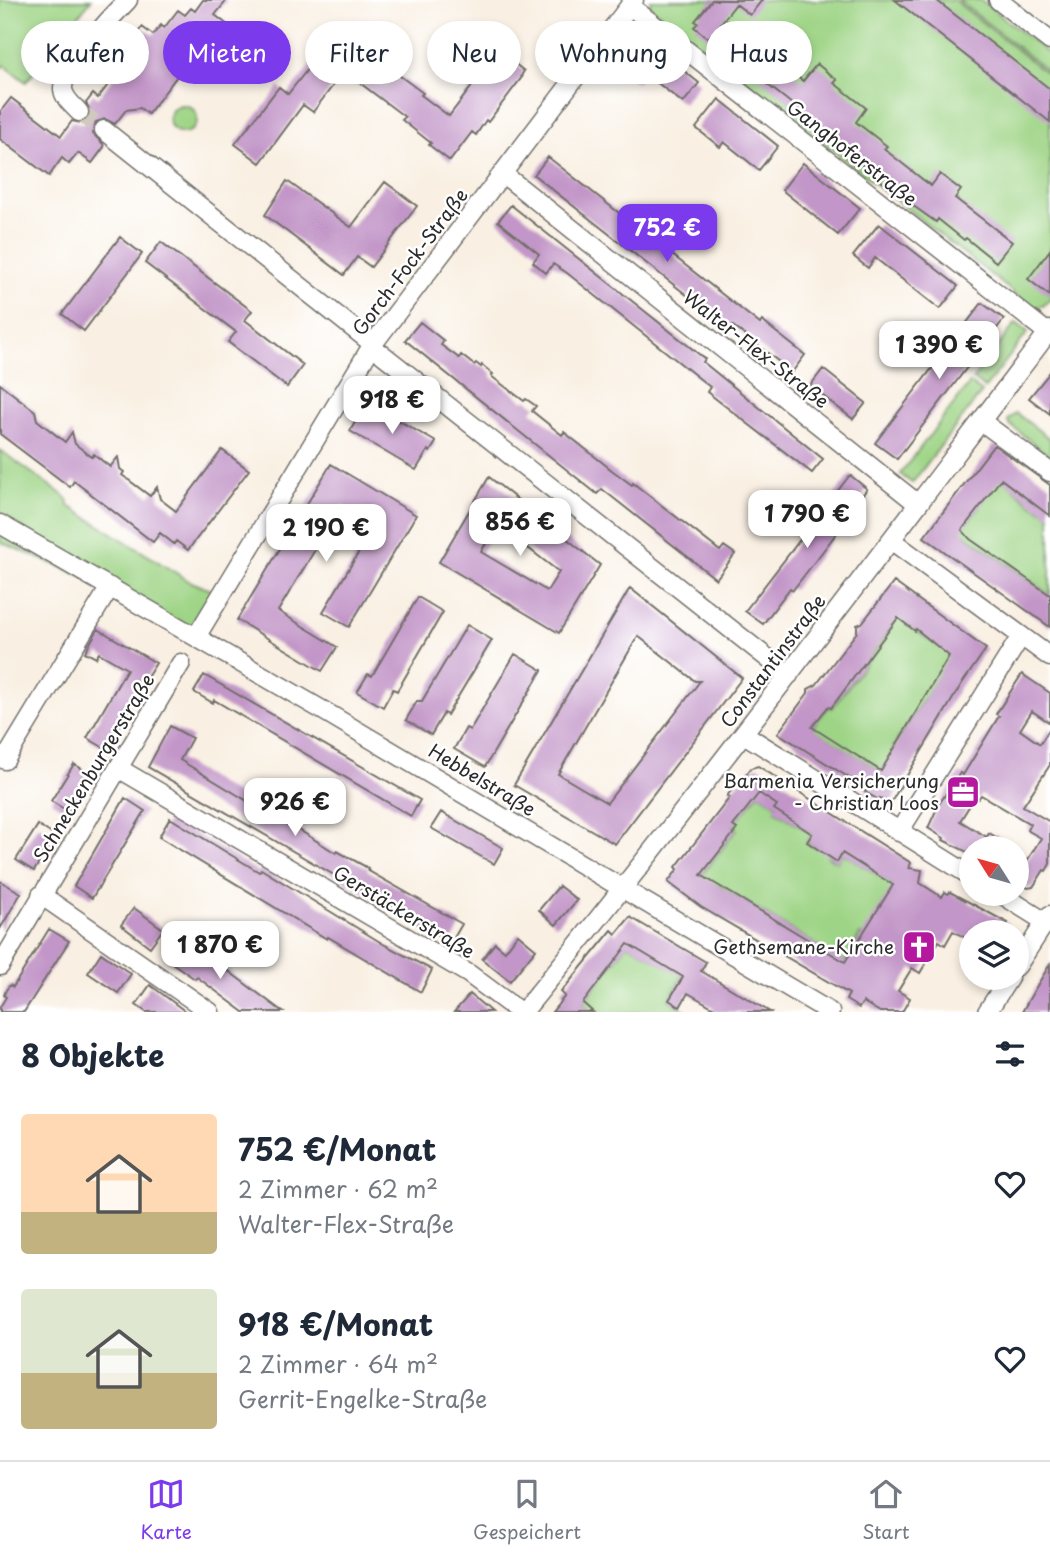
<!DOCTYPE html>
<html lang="de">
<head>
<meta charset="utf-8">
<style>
	:root { --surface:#fff; --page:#f6f6f7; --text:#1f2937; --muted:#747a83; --line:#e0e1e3; --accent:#7c3aed }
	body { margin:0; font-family:"Playpen Sans",sans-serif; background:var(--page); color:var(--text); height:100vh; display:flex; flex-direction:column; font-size:26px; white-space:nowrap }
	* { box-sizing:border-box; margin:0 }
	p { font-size:23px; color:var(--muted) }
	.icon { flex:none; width:38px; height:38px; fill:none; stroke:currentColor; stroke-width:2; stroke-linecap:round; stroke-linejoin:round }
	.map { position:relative; height:1012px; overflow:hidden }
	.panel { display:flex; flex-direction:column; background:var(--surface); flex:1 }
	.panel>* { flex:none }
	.guide { position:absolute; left:21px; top:21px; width:1008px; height:63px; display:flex; gap:14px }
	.needle { width:46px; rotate:307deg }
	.fabs { position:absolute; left:959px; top:836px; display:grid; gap:14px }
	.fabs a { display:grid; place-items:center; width:70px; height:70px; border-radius:50%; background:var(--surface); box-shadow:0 4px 10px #0003; font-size:35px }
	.price { position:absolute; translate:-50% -60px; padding:0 16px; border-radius:14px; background:#fff; color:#222; font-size:23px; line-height:46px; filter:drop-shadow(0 2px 4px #0008) }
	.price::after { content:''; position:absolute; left:50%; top:42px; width:21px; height:16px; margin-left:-10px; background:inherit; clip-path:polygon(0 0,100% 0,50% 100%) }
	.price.active { background:var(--accent); color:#fff }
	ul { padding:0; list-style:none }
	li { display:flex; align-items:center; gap:21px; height:175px; padding:0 21px }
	li span { display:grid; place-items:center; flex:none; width:196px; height:140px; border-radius:7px; color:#555 }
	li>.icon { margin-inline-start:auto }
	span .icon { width:84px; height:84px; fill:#fffc; stroke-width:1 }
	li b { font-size:30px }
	h2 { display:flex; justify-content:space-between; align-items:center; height:84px; padding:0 21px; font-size:30px }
	.chip { padding:0 24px; border-radius:32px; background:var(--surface); box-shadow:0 4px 10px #0003; font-size:24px; line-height:63px }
	.chip.active { background:var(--accent); color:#fff }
	.tabs { display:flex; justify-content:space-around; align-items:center; height:98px; border-top:2px solid var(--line); background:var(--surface); font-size:19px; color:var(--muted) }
	.tabs a { display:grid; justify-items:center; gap:4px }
	.tabs .active { color:var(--accent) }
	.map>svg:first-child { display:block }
</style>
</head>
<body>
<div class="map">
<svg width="1050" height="1012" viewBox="0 0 1050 1012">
	<rect width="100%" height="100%" fill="#fff"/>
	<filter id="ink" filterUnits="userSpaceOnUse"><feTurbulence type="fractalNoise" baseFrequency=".0143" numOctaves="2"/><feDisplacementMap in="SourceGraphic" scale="14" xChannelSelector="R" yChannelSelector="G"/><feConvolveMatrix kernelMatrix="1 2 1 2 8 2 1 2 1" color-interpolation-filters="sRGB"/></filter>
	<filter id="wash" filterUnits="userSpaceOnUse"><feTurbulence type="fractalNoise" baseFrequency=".00686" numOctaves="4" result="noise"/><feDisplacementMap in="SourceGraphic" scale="28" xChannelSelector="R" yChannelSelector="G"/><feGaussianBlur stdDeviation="1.57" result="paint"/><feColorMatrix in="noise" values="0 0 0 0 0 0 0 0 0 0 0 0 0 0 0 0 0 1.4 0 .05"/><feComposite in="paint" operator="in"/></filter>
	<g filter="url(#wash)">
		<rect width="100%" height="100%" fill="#f9f0e3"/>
		<path fill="#9ed485" stroke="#648058" stroke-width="2" d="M 0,0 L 91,0 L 26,82 L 4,65 L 0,69 Z
			M 650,0 L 954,0 L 1050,76 L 1050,299 L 1043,306 L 1033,308 L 653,9 L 650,4 Z
			M 958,0 L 981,0 L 1050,55 L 1050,73 Z
			M169 119a14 14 0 1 1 28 0a14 14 0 1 1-28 0Z
			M 1016,323 L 1028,332 L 985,388 L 973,379 Z
			M 970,383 L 982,392 L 912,483 L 900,474 Z
			M 1016,413 L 1050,439 L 1050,457 L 1009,424 L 1008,420 Z
			M 0,450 L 67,498 L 69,506 L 189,581 L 221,594 L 196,637 L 110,587 L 0,542 Z
			M 999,475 L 1030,503 L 1050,515 L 1050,595 L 959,530 C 976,516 987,495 999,475 Z
			M 898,616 C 915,631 932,643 952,655 L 893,747 L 895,749 L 882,772 L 812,728 L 828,707 L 832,708 L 883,640 Z
			M 759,793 L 777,805 L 775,810 L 812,834 L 807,843 L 816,848 L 824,835 L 828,857 L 837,862 L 842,853 L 897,887 L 863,936 L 860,935 L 845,962 L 719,886 L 699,879 L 737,829 L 733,825 Z
			M 628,944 L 683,976 L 669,1000 L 688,1012 L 593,1012 L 583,1003 Z"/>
		<g id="blocks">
			<path fill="#c296c8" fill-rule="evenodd" d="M 203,0 L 227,0 L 215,15 L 242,36 L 218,67 L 205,57 L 190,59 L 148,114 L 140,108 L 126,110 L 115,124 L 105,119 L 96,122 L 93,134 L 103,144 L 104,147 L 92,163 L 78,153 L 69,164 L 62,158 L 49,176 L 0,139 L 0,112 L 11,98 L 61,136 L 72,121 L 81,123 L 86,121 L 90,110 L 86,103 L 93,94 L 98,98 L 122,66 L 109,55 L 117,44 L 125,50 L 142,27 L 153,35 L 161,25 L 164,28 L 178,10 L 185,15 L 191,8 L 195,11 Z
				M 712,0 L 762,0 L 750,15 L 736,4 L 721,23 L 739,36 L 748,25 L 762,35 L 749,52 L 766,67 L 773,58 L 803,81 L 817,64 L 837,80 L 834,83 L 866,108 L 856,122 L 887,146 L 884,149 L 931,186 L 940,174 L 961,190 L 955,198 L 1012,242 L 996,262 L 966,238 L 964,240 L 938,219 L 936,222 L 898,195 L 851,156 L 854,153 L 726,52 L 728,49 L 711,35 L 708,38 L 694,27 L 698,23 L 695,21 Z
				M 895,0 L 936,0 L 1050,89 L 1050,122 Z
				M 345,35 L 423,93 L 421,95 L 449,116 L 499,51 L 524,71 L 521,76 L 522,77 L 488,122 L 486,120 L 476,135 L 472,132 L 450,161 L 429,145 L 431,143 L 402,120 L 405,117 L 344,71 L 313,112 L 303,105 L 260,163 L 235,144 L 279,87 L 288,94 L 321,52 L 328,57 Z
				M 643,38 L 699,83 L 683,103 L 645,73 L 637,83 L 619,69 Z
				M 719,99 L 778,146 L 759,170 L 724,142 L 720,147 L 696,128 Z
				M 548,157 L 760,324 L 762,321 L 805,355 L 792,372 L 733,326 L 730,329 L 534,175 Z
				M 803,163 L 860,208 L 838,235 L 782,190 Z
				M 287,181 L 351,227 L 385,182 L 417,206 L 371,267 L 357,257 L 344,275 L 265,215 Z
				M 511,205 L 705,359 L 703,362 L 823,459 L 812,473 L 707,392 L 710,387 L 567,273 L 553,264 L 546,273 L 533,262 L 539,254 L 498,221 Z
				M 879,224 L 958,286 L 940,309 L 875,258 L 868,268 L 853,256 Z
				M 120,237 L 142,254 L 84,331 L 62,314 Z
				M 161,242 L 252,311 L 245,320 L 303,365 L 287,387 L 228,342 L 236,332 L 145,263 Z
				M 1050,250 L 1050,296 L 1028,279 Z
				M 982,303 L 1004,319 L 897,459 L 875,443 Z
				M 420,322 L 444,341 L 441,345 L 459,358 L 461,355 L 474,365 L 476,363 L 481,367 L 482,365 L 493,374 L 491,376 L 524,401 L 526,399 L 536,406 L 532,411 L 562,435 L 564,432 L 613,471 L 632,485 L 633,483 L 720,551 L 724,546 L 735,554 L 716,579 L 602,489 L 597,494 L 405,340 Z
				M 823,369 L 866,403 L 853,419 L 810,386 Z
				M 1050,372 L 1050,414 L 1029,398 Z
				M 0,384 L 35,411 L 37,420 L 65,442 L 72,432 L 75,444 L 92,457 L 94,454 L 110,467 L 118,457 L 120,469 L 124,472 L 122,475 L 150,496 L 157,487 L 160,499 L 176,511 L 222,450 L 249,470 L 188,550 L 176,541 L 174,544 L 160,533 L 153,542 L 74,481 L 70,487 L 0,434 Z
				M 365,401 L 436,442 L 430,452 L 428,450 L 416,470 L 350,431 L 361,412 L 359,410 Z
				M 994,445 L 1050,485 L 1050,516 L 1001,479 L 962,530 L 970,539 L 1050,595 L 1050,627 L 924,537 Z
				M 331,464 L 416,515 L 349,627 L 323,612 L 375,525 L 342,505 L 278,611 L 337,647 L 322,671 L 237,620 Z
				M 850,475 L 867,489 L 840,525 L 842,526 L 793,590 L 790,588 L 763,624 L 745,611 Z
				M 489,477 L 600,565 L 559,633 L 439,562 ZM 497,524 L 559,572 L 547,591 L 481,552 Z
				M 894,582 L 986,649 L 961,685 L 890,804 L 880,798 L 879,800 L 865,792 L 867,789 L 778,733 L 808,693 L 808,689 L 816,685 L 857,632 L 857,625 L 862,623 ZM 898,618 L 915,631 L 916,629 L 949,656 L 881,771 L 812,727 L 828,707 L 831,708 Z
				M 630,588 L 742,678 L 615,844 L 514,785 ZM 638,636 L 695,681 L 700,681 L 607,803 L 558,774 Z
				M 418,597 L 443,612 L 397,691 L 393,689 L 383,707 L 357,692 L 368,674 L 372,676 Z
				M 467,625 L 492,640 L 447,715 L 444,713 L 431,735 L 406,720 L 417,701 L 422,701 Z
				M 98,629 L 156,663 L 127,709 L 129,710 L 106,749 L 87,738 L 127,669 L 99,653 L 96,658 L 85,652 Z
				M 515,654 L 542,670 L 485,767 L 454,749 L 466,728 L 470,730 Z
				M 1022,674 L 1050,693 L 1050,723 L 1032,711 L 1020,730 L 1040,744 L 1050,728 L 1050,765 L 1023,806 L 1050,822 L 1050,864 L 1046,871 L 1044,870 L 1033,887 L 1028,888 L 1017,881 L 1017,855 L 1027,861 L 1041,838 L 1027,830 L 1030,824 L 981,795 L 978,799 L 975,797 L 960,821 L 987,837 L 989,833 L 1001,840 L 998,844 L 1007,849 L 971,849 L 971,854 L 943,840 L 944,838 L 928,828 L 939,804 L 960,773 L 963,775 L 999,716 L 996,714 Z
				M 204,675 L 420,800 L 411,816 L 214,700 L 213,703 L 194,692 Z
				M 170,726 L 192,738 L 180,760 L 290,827 L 291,825 L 336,853 L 337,851 L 368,868 L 367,870 L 462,924 L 451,943 L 148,767 Z
				M 74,764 L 92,775 L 69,812 L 51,801 Z
				M 758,766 L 911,863 L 909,868 L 922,870 L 920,883 L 942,897 L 945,892 L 948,894 L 950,892 L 1008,923 L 1003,933 L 971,933 L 971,941 L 953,931 L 945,945 L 939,941 L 920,973 L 912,968 L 898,991 L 910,998 L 902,1012 L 880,1012 L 863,1002 L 859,1008 L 846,1000 L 849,994 L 701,907 L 668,882 L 678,869 L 676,867 L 730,797 L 727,796 L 738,782 L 740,783 L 751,768 ZM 759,793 L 777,805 L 774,809 L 812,834 L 807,842 L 837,862 L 842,853 L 893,885 L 845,962 L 701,875 L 737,829 L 733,826 Z
				M 125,798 L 145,811 L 92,898 L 74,886 Z
				M 441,812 L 503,848 L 494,864 L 431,828 Z
				M 170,818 L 259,872 L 261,869 L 385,945 L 432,970 L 421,992 L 328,937 L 327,939 L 159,837 Z
				M 38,825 L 55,836 L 34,871 L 16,860 Z
				M 0,881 L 21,893 L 0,929 Z
				M 559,886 L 577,900 L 556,925 L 539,910 Z
				M 134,908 L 163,929 L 150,947 L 121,925 Z
				M 630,917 L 706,962 L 701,971 L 770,1012 L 712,1012 L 714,1008 L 688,993 L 680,1007 L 669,1000 L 683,977 L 628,944 L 583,1003 L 593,1012 L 552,1012 L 565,996 L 561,992 L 612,930 L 616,934 Z
				M 49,929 L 69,941 L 24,1012 L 0,1012 L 0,1007 L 6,997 L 4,995 L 6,990 L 10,985 L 13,987 Z
				M 518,934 L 536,949 L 510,981 L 482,959 L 495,943 L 505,951 Z
				M 182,941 L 226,972 L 227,970 L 283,1012 L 244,1012 L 197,977 L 195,979 L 168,960 Z
				M 101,953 L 131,974 L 118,993 L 88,973 Z
				M 1050,964 L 1050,1012 L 1022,1012 L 1032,994 Z
				M 150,985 L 165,996 L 186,1012 L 146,1012 L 136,1005 Z
				M 470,994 L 491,1012 L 454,1012 Z"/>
		</g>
	</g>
	<g filter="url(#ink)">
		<use href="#blocks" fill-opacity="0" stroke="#73706b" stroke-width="2"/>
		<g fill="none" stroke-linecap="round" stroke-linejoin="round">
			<path stroke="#d0c9be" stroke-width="18" stroke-dasharray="18 9" stroke-linecap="butt" d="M 79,112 L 104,130"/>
			<g stroke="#73706b" stroke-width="21">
				<path id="minor" d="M 998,0 L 1050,41
					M 630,6 L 1048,333
					M 79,112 C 73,105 64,99 63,89 C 61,70 113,15 128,0
					M 104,130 L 373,344
					M 503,174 L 918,504
					M 382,354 L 789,675
					M 981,421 L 1050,472
					M 0,524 L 324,711 L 830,1012
					M 891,540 L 1050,657
					M 196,637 L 373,344 L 634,0
					M 744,734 L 971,876
					M 0,756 L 5,760 L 110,587
					M 118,768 L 469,974 L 520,1012
					M 899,832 L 1021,636
					M 1001,894 L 1050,925
					M 41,895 L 210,1012
					M 0,966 L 181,663
					M 1017,966 L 1050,915
					M 523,1012 C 705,789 876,559 1050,330
					M 987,1012 L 1009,978"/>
			</g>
			<use href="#minor" stroke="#fff" stroke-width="18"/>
		</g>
	</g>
	<defs>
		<g id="office-square" transform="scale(1.75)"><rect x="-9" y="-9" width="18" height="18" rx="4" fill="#b5179e" stroke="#fff"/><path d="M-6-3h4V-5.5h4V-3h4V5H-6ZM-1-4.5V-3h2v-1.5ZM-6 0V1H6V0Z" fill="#fff"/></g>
		<g id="church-square" transform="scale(1.75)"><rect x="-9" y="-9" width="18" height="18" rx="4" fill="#b5179e" stroke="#fff"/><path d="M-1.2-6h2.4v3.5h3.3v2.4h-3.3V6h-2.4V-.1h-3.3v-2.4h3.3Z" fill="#fff"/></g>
	</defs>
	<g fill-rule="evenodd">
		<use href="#office-square" x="963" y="792"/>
		<use href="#church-square" x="919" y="947"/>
	</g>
	<g text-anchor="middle" stroke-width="5" stroke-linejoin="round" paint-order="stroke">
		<g font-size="19" fill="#2b2b2b" stroke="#fff">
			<text transform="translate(852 153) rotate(38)" y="7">Ganghoferstraße</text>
			<text transform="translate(410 262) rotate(-53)" y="7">Gorch-Fock-Straße</text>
			<text transform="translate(756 349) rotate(38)" y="7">Walter-Flex-Straße</text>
			<text transform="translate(773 661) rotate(-53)" y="7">Constantinstraße</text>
			<text transform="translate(94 768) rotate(-59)" y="7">Schneckenburgerstraße</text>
			<text transform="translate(482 780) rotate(31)" y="7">Hebbelstraße</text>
			<text transform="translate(404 912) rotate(31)" y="7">Gerstäckerstraße</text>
		</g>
		<g font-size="19" fill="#2b2b2b" stroke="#fff" text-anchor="end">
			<text x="939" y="788">Barmenia Versicherung<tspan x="939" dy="22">- Christian Loos</tspan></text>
			<text x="894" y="954">Gethsemane-Kirche</text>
		</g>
	</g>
</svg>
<div class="fabs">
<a><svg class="needle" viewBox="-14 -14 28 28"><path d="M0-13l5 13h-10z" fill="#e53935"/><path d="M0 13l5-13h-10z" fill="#747a83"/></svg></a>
<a><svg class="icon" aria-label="layers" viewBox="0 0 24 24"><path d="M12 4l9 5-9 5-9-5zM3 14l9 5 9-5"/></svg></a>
</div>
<b class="price active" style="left:667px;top:264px">752 €</b>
<b class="price" style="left:939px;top:381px">1 390 €</b>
<b class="price" style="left:392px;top:436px">918 €</b>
<b class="price" style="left:807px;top:550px">1 790 €</b>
<b class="price" style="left:520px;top:558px">856 €</b>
<b class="price" style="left:326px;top:564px">2 190 €</b>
<b class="price" style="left:295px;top:838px">926 €</b>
<b class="price" style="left:220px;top:981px">1 870 €</b>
<div class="guide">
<a class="chip">Kaufen</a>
<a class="chip active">Mieten</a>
<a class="chip">Filter</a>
<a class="chip">Neu</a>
<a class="chip">Wohnung</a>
<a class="chip">Haus</a>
</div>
</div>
<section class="panel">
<h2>8 Objekte<svg class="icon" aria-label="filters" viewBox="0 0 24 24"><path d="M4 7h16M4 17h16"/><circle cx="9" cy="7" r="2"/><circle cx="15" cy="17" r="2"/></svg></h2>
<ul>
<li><span style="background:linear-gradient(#ffd9b3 70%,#c2b280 0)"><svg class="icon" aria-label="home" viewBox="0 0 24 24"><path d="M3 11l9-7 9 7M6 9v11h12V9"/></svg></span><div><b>752 €/Monat</b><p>2 Zimmer · 62 m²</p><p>Walter-Flex-Straße</p></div><svg class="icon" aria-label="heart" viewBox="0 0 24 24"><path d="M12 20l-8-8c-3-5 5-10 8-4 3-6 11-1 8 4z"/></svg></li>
<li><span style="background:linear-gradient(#dfe7d0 60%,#c2b280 0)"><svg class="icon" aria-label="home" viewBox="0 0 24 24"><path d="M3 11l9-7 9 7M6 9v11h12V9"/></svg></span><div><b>918 €/Monat</b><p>2 Zimmer · 64 m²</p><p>Gerrit-Engelke-Straße</p></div><svg class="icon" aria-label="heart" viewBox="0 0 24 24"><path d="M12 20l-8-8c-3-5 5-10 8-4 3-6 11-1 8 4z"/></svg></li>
</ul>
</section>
<nav class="tabs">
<a class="active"><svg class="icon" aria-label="map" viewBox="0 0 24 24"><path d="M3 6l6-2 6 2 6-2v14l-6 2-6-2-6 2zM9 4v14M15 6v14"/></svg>Karte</a>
<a><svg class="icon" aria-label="saved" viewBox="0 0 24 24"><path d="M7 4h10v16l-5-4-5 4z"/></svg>Gespeichert</a>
<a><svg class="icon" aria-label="home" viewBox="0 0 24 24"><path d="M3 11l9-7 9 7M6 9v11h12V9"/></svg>Start</a>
</nav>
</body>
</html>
